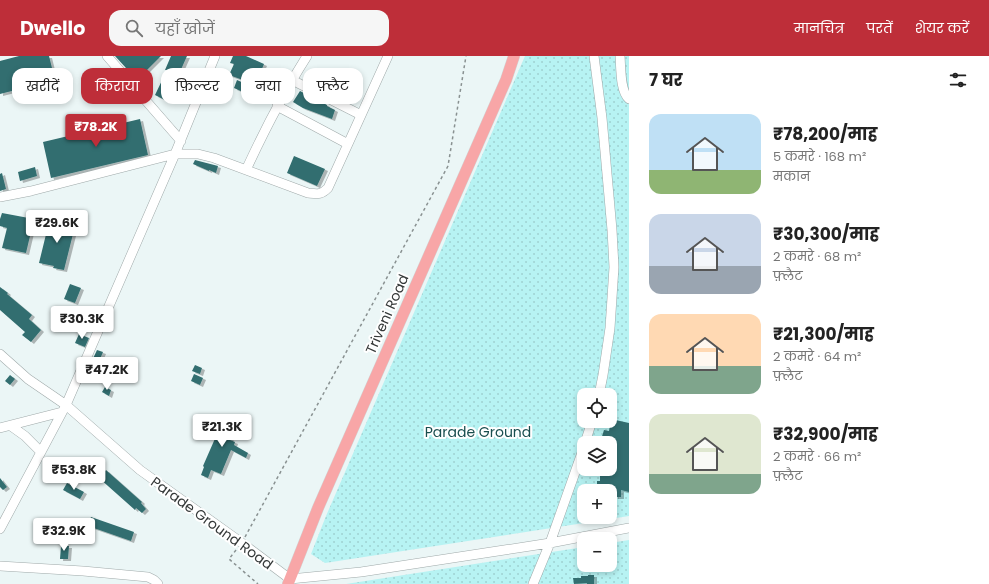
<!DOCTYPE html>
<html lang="hi">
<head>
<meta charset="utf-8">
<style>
	:root { --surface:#fff; --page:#f6f6f6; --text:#222; --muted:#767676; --accent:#be2e39 }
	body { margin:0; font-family:Poppins,"Noto Sans Devanagari",sans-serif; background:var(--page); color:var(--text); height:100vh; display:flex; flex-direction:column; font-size:15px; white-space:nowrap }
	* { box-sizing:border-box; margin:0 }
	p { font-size:13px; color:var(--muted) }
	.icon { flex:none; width:22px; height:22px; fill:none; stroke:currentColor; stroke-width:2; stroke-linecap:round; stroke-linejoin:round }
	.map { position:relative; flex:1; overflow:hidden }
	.drawer { display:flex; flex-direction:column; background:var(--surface); width:360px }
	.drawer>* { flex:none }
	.banner { position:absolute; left:12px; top:12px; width:380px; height:36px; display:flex; gap:8px }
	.tools { position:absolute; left:577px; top:332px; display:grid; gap:8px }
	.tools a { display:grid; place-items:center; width:40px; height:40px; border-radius:8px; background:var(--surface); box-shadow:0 2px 6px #0003; font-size:20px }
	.price { position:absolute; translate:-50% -34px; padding:0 9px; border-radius:4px; background:#fff; color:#222; font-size:13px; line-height:26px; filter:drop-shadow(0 1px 2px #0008) }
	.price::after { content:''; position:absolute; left:50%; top:24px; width:12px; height:9px; margin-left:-6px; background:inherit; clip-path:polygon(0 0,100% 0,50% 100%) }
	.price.active { background:var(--accent); color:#fff }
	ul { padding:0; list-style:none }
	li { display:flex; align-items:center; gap:12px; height:100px; padding:0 20px }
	li span { display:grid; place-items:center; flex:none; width:112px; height:80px; border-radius:12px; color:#555 }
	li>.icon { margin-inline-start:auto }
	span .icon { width:48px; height:48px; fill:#fffc; stroke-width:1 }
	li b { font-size:17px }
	h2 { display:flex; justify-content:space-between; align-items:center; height:48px; padding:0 20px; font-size:17px }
	.pill { padding:0 14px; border-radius:12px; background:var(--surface); box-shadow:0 2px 6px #0003; font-size:14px; line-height:36px }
	.pill.active { background:var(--accent); color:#fff }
	header { display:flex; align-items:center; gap:24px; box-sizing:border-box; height:56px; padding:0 20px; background:var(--accent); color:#fff }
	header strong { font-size:19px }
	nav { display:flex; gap:22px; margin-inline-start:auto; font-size:14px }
	.search { width:280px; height:36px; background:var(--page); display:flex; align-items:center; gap:10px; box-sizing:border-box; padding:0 14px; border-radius:12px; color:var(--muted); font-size:15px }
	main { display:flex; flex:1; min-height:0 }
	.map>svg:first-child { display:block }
</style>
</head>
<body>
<header>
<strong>Dwello</strong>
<div class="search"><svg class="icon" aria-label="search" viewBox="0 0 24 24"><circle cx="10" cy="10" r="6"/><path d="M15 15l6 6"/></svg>यहाँ खोजें</div>
<nav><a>मानचित्र</a><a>परतें</a><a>शेयर करें</a></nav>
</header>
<main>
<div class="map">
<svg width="629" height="528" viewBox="0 0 629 528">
	<defs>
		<pattern id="park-dots" width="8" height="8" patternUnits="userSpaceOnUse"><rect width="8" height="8" fill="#b7f3f3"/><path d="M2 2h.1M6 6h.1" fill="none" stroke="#9ed1d1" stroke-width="1.8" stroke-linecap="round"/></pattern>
		<filter id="shadow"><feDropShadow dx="3" dy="2" stdDeviation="0" flood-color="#0004"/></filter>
	</defs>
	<rect width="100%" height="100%" fill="#ebf6f6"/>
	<path fill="url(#park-dots)" fill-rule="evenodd" d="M 525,0 L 629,0 L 629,460 L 325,507 L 311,498 L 326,460 ZM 584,339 L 610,339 L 610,365 L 584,365 ZM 584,387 L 610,387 L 610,413 L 584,413 ZM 584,435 L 610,435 L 610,461 L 584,461 Z
		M 629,484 L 629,528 L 346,528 L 584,491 L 584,509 L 610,509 L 610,487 Z"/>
	<path fill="#326e6f" filter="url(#shadow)" d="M 19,0 L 49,0 L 55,24 L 0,38 L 0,5 Z
		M 115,0 L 161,0 L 137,24 Z
		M 171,0 L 187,0 L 167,45 L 155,39 L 167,14 L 165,14 Z
		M 233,0 L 246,0 L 264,8 L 259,20 L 247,14 L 243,24 L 229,19 L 234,8 L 230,7 Z
		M 237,24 L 246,28 L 243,36 L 234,32 Z
		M 322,29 L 334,35 L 333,38 L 321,32 Z
		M 300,35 L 327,49 L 327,50 L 335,54 L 332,63 L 303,52 L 293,46 Z
		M 140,63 L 148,99 L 51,122 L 43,86 Z
		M 294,100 L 325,113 L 317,130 L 287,117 Z
		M 195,104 L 218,110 L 216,117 L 209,114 L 209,115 L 193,108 Z
		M 35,111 L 37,120 L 20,125 L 18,116 Z
		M 2,117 L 6,133 L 0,135 L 0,118 Z
		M 2,157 L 34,163 L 26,197 L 2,192 L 7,172 L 0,170 L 0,163 Z
		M 50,162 L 62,165 L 61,166 L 75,170 L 64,214 L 53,212 L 54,210 L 39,207 Z
		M 70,228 L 81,232 L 75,247 L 64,243 Z
		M 0,231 L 8,237 L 7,238 L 32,259 L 29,263 L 41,274 L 31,286 L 22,279 L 25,276 L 0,254 Z
		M 79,278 L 89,282 L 85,291 L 75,287 Z
		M 97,294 L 103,296 L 100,303 L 99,302 L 96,312 L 90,309 Z
		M 195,309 L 202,312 L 200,318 L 192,315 Z
		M 194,318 L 203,322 L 200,329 L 191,325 Z
		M 10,319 L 15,323 L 10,329 L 5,325 Z
		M 105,331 L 111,334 L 109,340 L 102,336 Z
		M 225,359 L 242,366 L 240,372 L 235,370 L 230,384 L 235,386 L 234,389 L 248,397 L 246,402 L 231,394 L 221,418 L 211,414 L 208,422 L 201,419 L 204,411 L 203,410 L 217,378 L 218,379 Z
		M 611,363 L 629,367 L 629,436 L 621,434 L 621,441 L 615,441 L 615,437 L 612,437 L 612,435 L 597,435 L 597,425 L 600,425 L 600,418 L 602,418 L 602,413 L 610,413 L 615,397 L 610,396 L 610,387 L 600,387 L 604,374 L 609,375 Z
		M 106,414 L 142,446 L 141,447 L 146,453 L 142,457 L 136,452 L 135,454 L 99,422 Z
		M 0,422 L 7,431 L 3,434 L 0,431 Z
		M 67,427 L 84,436 L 80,443 L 63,434 Z
		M 91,461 L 134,476 L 131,485 L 88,470 Z
		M 61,490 L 69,490 L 68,503 L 60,503 Z
		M 588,519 L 594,519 L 594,528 L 587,528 L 587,527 L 574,528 L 573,522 L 581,522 L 581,520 L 588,520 Z"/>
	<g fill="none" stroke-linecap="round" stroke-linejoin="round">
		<g stroke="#9fa9a9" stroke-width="10">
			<path id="minor" d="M 107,0 L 181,85
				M 594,0 L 602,62 L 612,174 L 614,211 L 610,272 L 603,319 L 599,339
				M 620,0 C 621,12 620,35 629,43
				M 292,24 L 361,59
				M 277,50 L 348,88
				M 246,114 C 264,75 284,36 307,0
				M 0,141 L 31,135 L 175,98 L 198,98 L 214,102 L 308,137 C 318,138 321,139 328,132 L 388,0
				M 0,298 L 28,323 L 66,349 L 140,414 L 242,487 L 290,523 L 361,516 L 550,487 L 629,472
				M 11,370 L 25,380 L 41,396
				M 0,372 L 62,356
				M 585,387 L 592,365
				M 0,473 L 66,349 L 175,98 L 215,0
				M 0,510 L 83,515 L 148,521 L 154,524 L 158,528
				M 533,528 L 550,487 L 584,391"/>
		</g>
		<g stroke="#d3d3d3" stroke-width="12">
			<path id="major" d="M 288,528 L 318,452 L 506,24 L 514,0"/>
		</g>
		<path stroke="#899191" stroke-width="1.5" stroke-dasharray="3 3" stroke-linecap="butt" d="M 245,481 L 448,110 L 466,0
			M 236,494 L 229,503 L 258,528"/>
		<use href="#minor" stroke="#fff" stroke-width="9"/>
		<use href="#major" stroke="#f8a6a7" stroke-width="11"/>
	</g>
	<g text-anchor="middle" stroke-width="4" stroke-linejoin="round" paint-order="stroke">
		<g font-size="14" fill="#353939" stroke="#fff">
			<text transform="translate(387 258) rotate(-66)" y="5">Triveni Road</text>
			<text transform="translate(212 467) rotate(36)" y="5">Parade Ground Road</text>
		</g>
		<g font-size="14" fill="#194e4f" stroke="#fff">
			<text x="478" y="381">Parade Ground</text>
		</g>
	</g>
</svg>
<div class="tools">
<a><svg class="icon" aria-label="locate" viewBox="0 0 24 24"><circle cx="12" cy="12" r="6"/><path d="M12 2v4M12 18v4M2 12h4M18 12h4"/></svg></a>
<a><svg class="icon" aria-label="layers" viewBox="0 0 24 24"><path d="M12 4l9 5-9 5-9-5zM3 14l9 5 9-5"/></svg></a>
<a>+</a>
<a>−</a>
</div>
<b class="price active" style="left:96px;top:92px">₹78.2K</b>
<b class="price" style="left:57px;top:188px">₹29.6K</b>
<b class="price" style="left:82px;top:284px">₹30.3K</b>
<b class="price" style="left:107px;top:335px">₹47.2K</b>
<b class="price" style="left:222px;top:392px">₹21.3K</b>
<b class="price" style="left:74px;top:435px">₹53.8K</b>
<b class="price" style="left:64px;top:496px">₹32.9K</b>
<div class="banner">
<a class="pill">खरीदें</a>
<a class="pill active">किराया</a>
<a class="pill">फ़िल्टर</a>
<a class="pill">नया</a>
<a class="pill">फ़्लैट</a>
</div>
</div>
<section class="drawer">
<h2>7 घर<svg class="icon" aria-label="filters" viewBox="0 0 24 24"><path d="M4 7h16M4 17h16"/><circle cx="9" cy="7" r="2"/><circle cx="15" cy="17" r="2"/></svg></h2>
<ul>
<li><span style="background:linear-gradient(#bfe0f5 70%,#8fb573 0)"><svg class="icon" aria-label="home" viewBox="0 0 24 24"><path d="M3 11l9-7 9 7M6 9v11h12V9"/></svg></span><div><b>₹78,200/माह</b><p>5 कमरे · 168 m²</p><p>मकान</p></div></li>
<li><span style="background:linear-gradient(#c9d6e8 65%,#9aa5b1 0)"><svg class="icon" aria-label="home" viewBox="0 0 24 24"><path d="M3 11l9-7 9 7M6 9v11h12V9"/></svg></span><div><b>₹30,300/माह</b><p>2 कमरे · 68 m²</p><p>फ़्लैट</p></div></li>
<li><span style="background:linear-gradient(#ffd9b3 65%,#7fa58c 0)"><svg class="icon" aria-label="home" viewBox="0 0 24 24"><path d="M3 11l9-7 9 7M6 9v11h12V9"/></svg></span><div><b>₹21,300/माह</b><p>2 कमरे · 64 m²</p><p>फ़्लैट</p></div></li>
<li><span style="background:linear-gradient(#dfe7d0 75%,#7fa58c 0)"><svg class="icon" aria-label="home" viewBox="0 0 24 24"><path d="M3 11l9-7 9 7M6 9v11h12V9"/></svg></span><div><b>₹32,900/माह</b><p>2 कमरे · 66 m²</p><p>फ़्लैट</p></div></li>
</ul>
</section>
</main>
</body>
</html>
